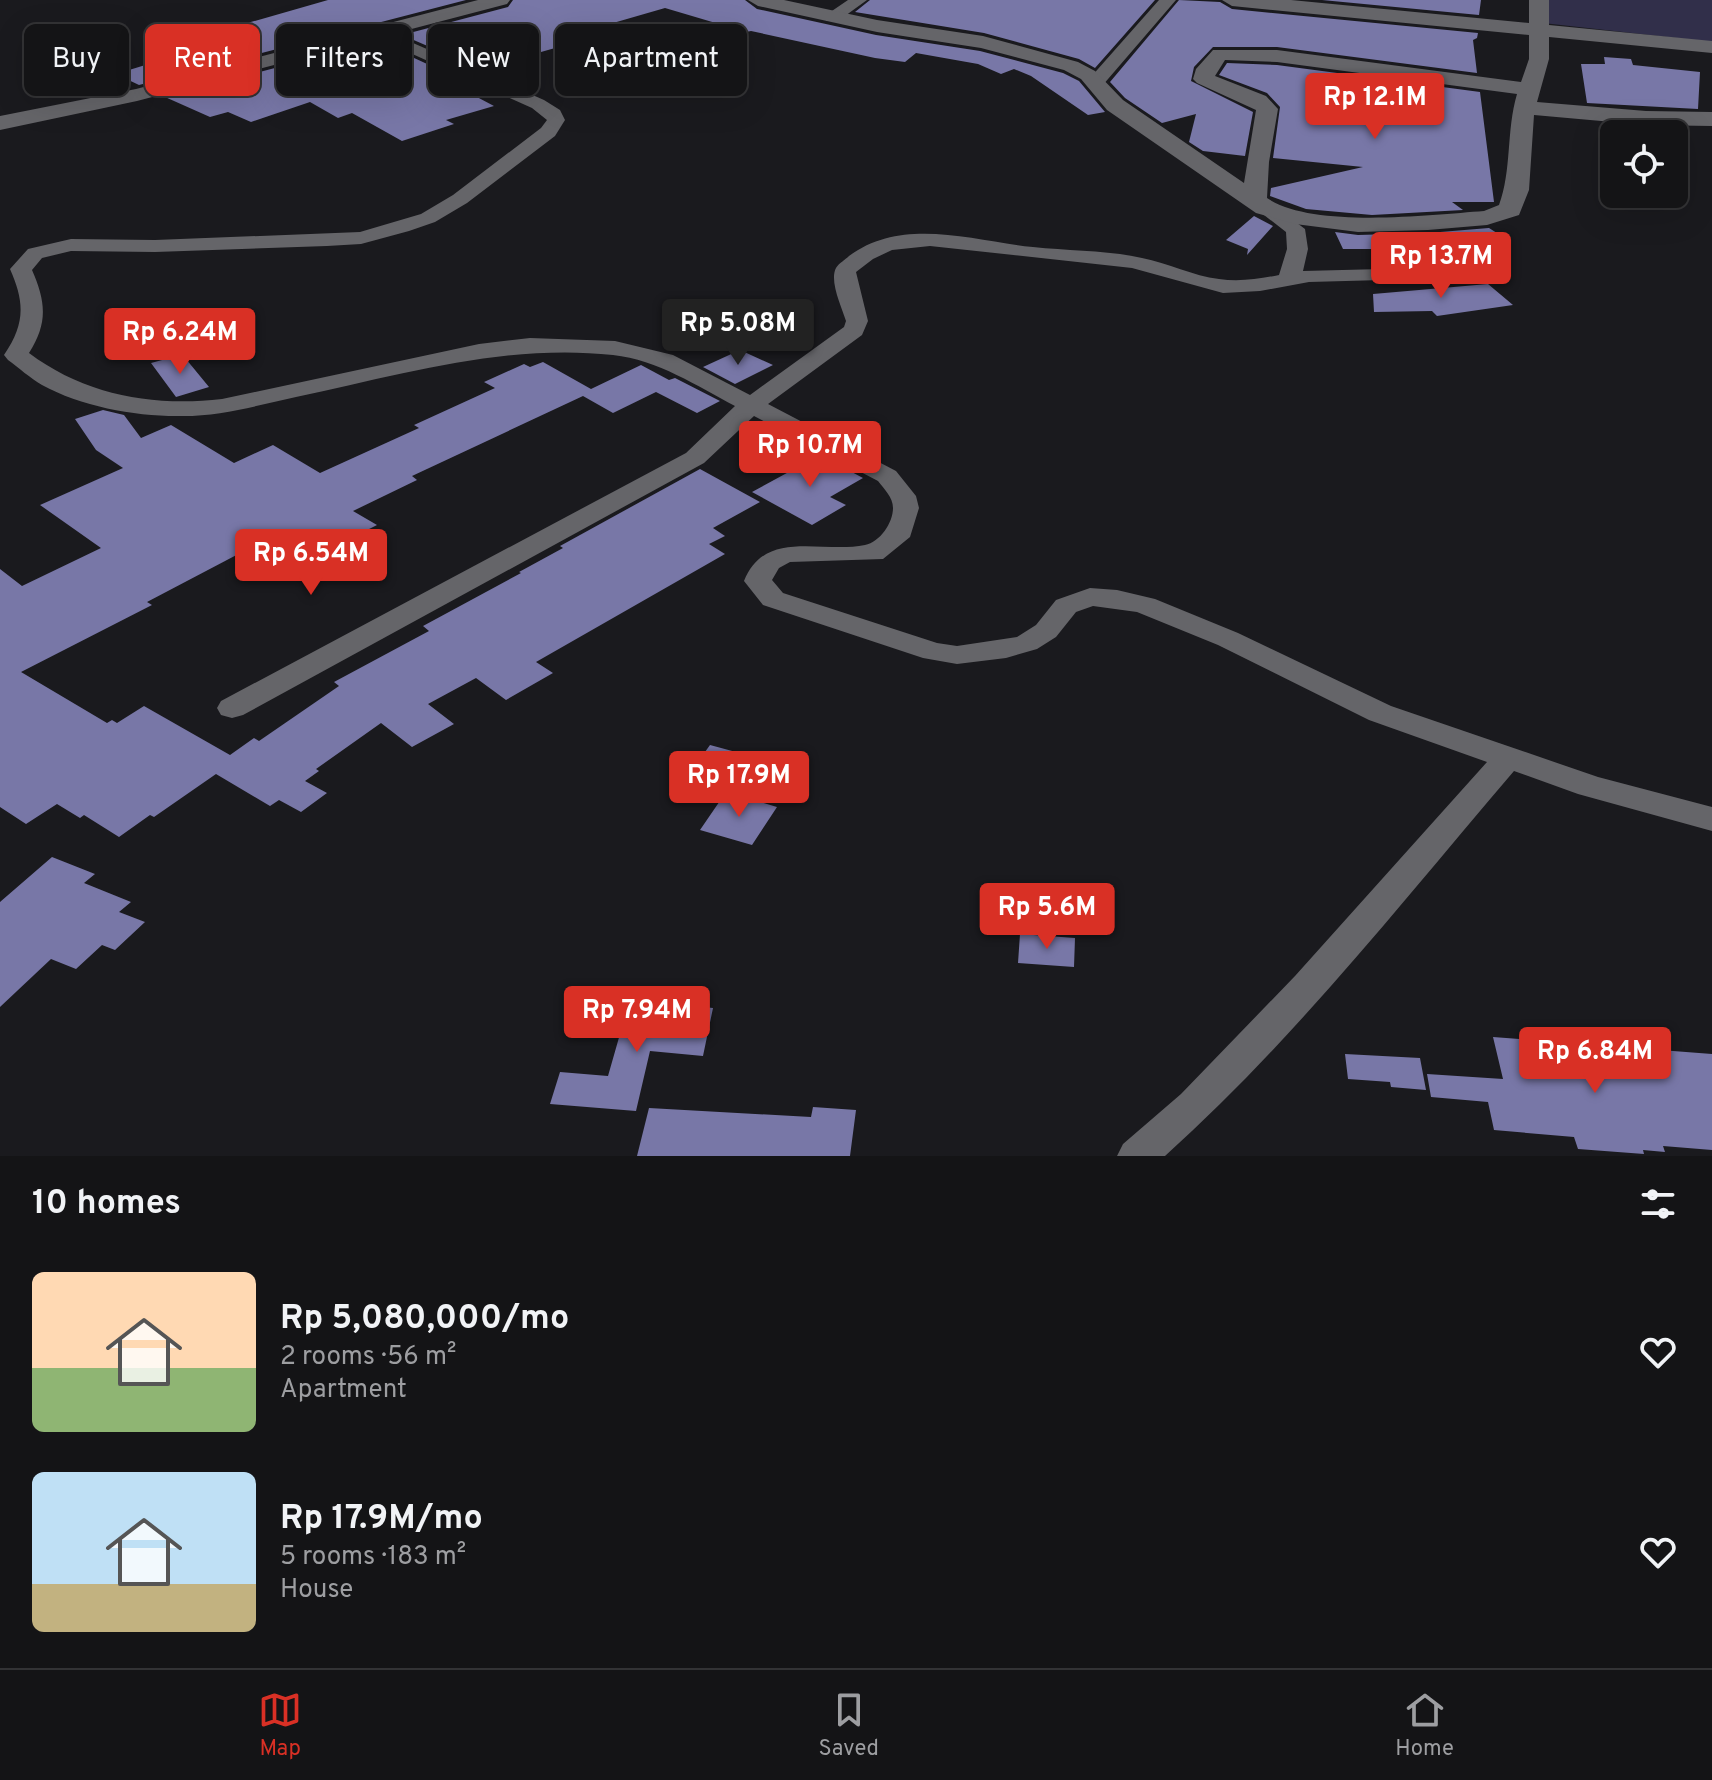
<!DOCTYPE html>
<html lang="en">
<head>
<meta charset="utf-8">
<style>
	:root { --surface:#141416; --page:#212123; --text:#f1f3f6; --muted:#9d9ea1; --line:#333335; --accent:#d93025 }
	body { margin:0; font-family:Overpass,sans-serif; background:var(--page); color:var(--text); height:100vh; display:flex; flex-direction:column; font-size:30px; white-space:nowrap }
	* { box-sizing:border-box; margin:0 }
	p { font-size:26px; color:var(--muted) }
	.icon { flex:none; width:44px; height:44px; fill:none; stroke:currentColor; stroke-width:2; stroke-linecap:round; stroke-linejoin:round }
	.map { position:relative; height:1156px; overflow:hidden }
	.panel { display:flex; flex-direction:column; background:var(--surface); flex:1 }
	.panel>* { flex:none }
	.top-card { position:absolute; left:24px; top:24px; width:800px; height:72px; display:flex; gap:16px }
	.fabs { position:absolute; left:1600px; top:120px; display:grid; gap:16px }
	.fabs a { display:grid; place-items:center; width:88px; height:88px; border-radius:12px; background:var(--surface); box-shadow:0 8px 32px #0002,0 0 0 2px var(--line); font-size:40px }
	.price { position:absolute; translate:-50% -68px; padding:0 18px; border-radius:8px; background:var(--accent); color:#fff; font-size:26px; line-height:52px; filter:drop-shadow(0 2px 4px #0008) }
	.price::after { content:''; position:absolute; left:50%; top:48px; width:24px; height:18px; margin-left:-12px; background:inherit; clip-path:polygon(0 0,100% 0,50% 100%) }
	.price.active { background:#222; color:#fff }
	ul { padding:0; list-style:none }
	li { display:flex; align-items:center; gap:24px; height:200px; padding:0 32px }
	li span { display:grid; place-items:center; flex:none; width:224px; height:160px; border-radius:12px; color:#555 }
	li>.icon { margin-inline-start:auto }
	span .icon { width:96px; height:96px; fill:#fffc; stroke-width:1 }
	li b { font-size:34px }
	h2 { display:flex; justify-content:space-between; align-items:center; height:96px; padding:0 32px; font-size:34px }
	.tag { padding:0 28px; border-radius:12px; background:var(--surface); box-shadow:0 8px 32px #0002,0 0 0 2px var(--line); font-size:28px; line-height:72px }
	.tag.active { background:var(--accent); color:#fff }
	.tab-bar { display:flex; justify-content:space-around; align-items:center; height:112px; border-top:2px solid var(--line); background:var(--surface); font-size:22px; color:var(--muted) }
	.tab-bar a { display:grid; justify-items:center; gap:4px }
	.tab-bar .active { color:var(--accent) }
	.map>svg:first-child { display:block }
</style>
</head>
<body>
<div class="map">
<svg width="1712" height="1156" viewBox="0 0 1712 1156">
	<rect width="100%" height="100%" fill="#1a1a1e"/>
	<path fill="#312f4a" d="M 1534,0 L 1712,0 L 1712,42 L 1543,23 Z"/>
	<path fill="#7877a7" d="M 328,0 L 466,0 L 139,85 L 116,74 L 178,55 L 160,48 Z
		M 513,0 L 745,0 L 757,9 L 876,35 L 980,51 L 1063,73 L 1079,81 L 1105,112 L 1088,115 L 1031,76 L 1014,69 L 1001,74 L 978,64 L 916,53 L 905,62 L 875,58 L 751,31 L 746,32 L 665,8 L 582,32 L 594,37 L 541,52 L 533,48 L 474,66 L 402,35 L 508,7 Z
		M 870,0 L 1155,0 L 1095,68 L 1079,59 L 984,33 L 855,12 Z
		M 1179,0 L 1220,2 L 1232,9 L 1478,33 L 1477,38 L 1473,40 L 1477,73 L 1277,47 L 1213,47 L 1194,67 L 1191,81 L 1253,112 L 1245,156 L 1203,151 L 1189,142 L 1196,114 L 1162,123 L 1125,98 L 1110,82 Z
		M 1322,0 L 1481,0 L 1479,15 Z
		M 377,41 L 449,74 L 439,77 L 494,106 L 446,120 L 454,124 L 402,141 L 352,113 L 338,118 L 310,102 L 251,122 L 228,112 L 210,117 L 165,97 Z
		M 1604,57 L 1631,59 L 1633,65 L 1700,72 L 1698,109 L 1587,103 L 1581,64 L 1605,64 Z
		M 1227,63 L 1277,65 L 1480,92 L 1494,202 L 1452,202 L 1463,210 L 1372,215 L 1306,209 L 1270,196 L 1271,188 L 1363,167 L 1273,158 L 1280,107 L 1267,93 L 1219,75 Z
		M 1254,216 L 1273,226 L 1247,255 L 1248,249 L 1226,240 Z
		M 1489,228 L 1500,235 L 1419,249 L 1343,249 L 1335,232 L 1358,235 L 1428,233 Z
		M 1488,284 L 1513,305 L 1437,316 L 1432,311 L 1374,312 L 1373,294 Z
		M 740,350 L 773,365 L 735,384 L 703,367 Z
		M 177,356 L 180,360 L 186,359 L 209,387 L 176,397 L 151,363 Z
		M 543,362 L 591,389 L 641,365 L 669,380 L 675,378 L 720,401 L 697,413 L 656,392 L 613,413 L 583,396 L 412,476 L 417,480 L 353,511 L 377,525 L 324,552 L 286,529 L 147,602 L 152,605 L 21,672 L 107,723 L 112,720 L 117,723 L 144,706 L 230,755 L 254,738 L 259,741 L 339,686 L 334,682 L 429,631 L 423,626 L 521,573 L 519,572 L 563,548 L 560,546 L 700,469 L 760,502 L 713,528 L 725,536 L 709,544 L 725,554 L 536,662 L 553,673 L 506,700 L 476,678 L 428,704 L 454,724 L 412,747 L 381,723 L 316,769 L 319,771 L 305,781 L 327,793 L 301,812 L 279,800 L 270,806 L 216,774 L 154,817 L 150,815 L 119,837 L 84,815 L 80,818 L 57,804 L 26,824 L 0,807 L 0,569 L 22,586 L 101,548 L 40,505 L 123,468 L 96,450 L 75,419 L 103,410 L 124,415 L 141,438 L 171,425 L 234,463 L 273,445 L 320,473 L 419,428 L 414,425 L 495,388 L 484,382 L 524,364 L 530,367 Z
		M 820,455 L 863,478 L 830,497 L 846,505 L 812,525 L 752,492 Z
		M 710,745 L 747,755 L 724,787 L 687,777 Z
		M 726,792 L 777,807 L 752,845 L 700,830 Z
		M 52,857 L 95,874 L 84,883 L 131,902 L 119,912 L 145,922 L 115,950 L 102,945 L 76,969 L 51,959 L 0,1007 L 0,902 Z
		M 1020,934 L 1075,938 L 1074,967 L 1018,963 Z
		M 630,999 L 713,1008 L 703,1056 L 650,1051 L 636,1111 L 550,1104 L 560,1072 L 608,1076 Z
		M 1493,1037 L 1712,1054 L 1712,1150 L 1663,1146 L 1665,1152 L 1643,1150 L 1644,1154 L 1578,1149 L 1574,1137 L 1494,1130 L 1488,1102 L 1431,1097 L 1427,1074 L 1503,1079 Z
		M 1345,1054 L 1420,1058 L 1426,1090 L 1391,1087 L 1390,1082 L 1348,1079 Z
		M 813,1107 L 856,1110 L 850,1156 L 637,1156 L 649,1108 L 811,1117 Z"/>
	<g fill="none" stroke-linecap="round" stroke-linejoin="round">
		<path fill="#656569" fill-rule="evenodd" d="M 848,0 L 867,0 L 838,21 L 826,21 L 826,15 Z
			M 1159,0 L 1176,0 L 1102,86 L 1090,86 L 1087,82 L 1090,78 Z
			M 374,26 L 544,100 L 560,110 L 565,120 L 555,136 L 467,203 L 435,222 L 409,231 L 361,244 L 327,246 L 155,252 L 71,251 L 42,258 L 32,270 C 46,302 48,323 29,353 C 85,395 153,407 222,399 L 479,344 L 530,338 L 615,341 L 673,355 L 750,395 L 844,327 L 846,321 C 842,308 829,281 836,268 C 839,263 845,260 849,256 C 903,216 973,241 1033,247 C 1069,251 1107,250 1142,258 C 1168,263 1193,276 1219,279 C 1239,282 1259,279 1279,275 L 1287,249 L 1286,232 L 1255,208 L 1265,202 L 1272,204 L 1305,229 L 1308,249 L 1303,271 L 1501,266 L 1504,271 L 1493,277 L 1309,282 L 1260,291 L 1223,293 L 1132,268 L 930,246 L 892,250 L 873,259 L 856,272 L 868,321 L 862,335 L 768,404 L 896,471 L 916,496 L 919,508 L 910,537 L 883,559 L 790,562 L 779,568 L 772,580 L 783,593 L 937,643 L 957,646 L 1017,637 L 1036,625 L 1056,600 L 1090,588 L 1117,590 L 1155,599 L 1238,633 L 1391,706 L 1598,777 L 1712,807 L 1712,831 L 1578,794 L 1514,771 C 1402,902 1293,1041 1165,1156 L 1117,1156 L 1123,1144 L 1181,1094 L 1295,976 L 1487,762 L 1369,720 L 1218,645 L 1137,612 L 1093,606 L 1076,612 L 1056,637 L 1037,649 L 1006,658 L 957,664 L 923,658 L 763,605 L 744,581 C 765,528 822,554 865,545 C 880,542 893,523 893,508 C 893,497 884,489 878,481 L 754,416 L 704,463 L 243,715 L 232,718 L 221,715 L 217,708 L 221,701 L 686,453 L 735,406 C 697,386 658,360 613,355 C 506,343 401,375 296,397 C 259,405 222,416 183,416 C 138,417 82,407 42,385 C 30,378 19,368 8,360 L 4,355 C 25,324 25,303 10,269 L 28,249 L 71,239 L 155,240 L 360,232 L 421,214 L 453,195 L 541,128 L 547,120 L 532,108 L 368,34 L 366,31 Z"/>
		<path fill="#656569" fill-rule="evenodd" d="M 478,0 L 510,0 L 507,4 L 137,101 L 0,130 L 0,116 L 136,89 Z
			M 748,0 L 784,0 L 877,20 L 983,36 L 1078,62 L 1095,71 L 1123,100 L 1244,183 L 1256,110 L 1197,83 L 1193,79 L 1196,69 L 1213,50 L 1277,50 L 1521,82 L 1529,59 L 1529,35 L 1232,6 L 1222,0 L 1291,0 L 1529,23 L 1529,0 L 1549,0 L 1549,25 L 1712,41 L 1712,53 L 1549,37 L 1549,59 L 1537,102 L 1646,111 L 1712,112 L 1712,126 L 1646,125 L 1534,115 L 1529,190 L 1519,215 L 1487,225 L 1428,230 L 1358,232 L 1295,224 L 1256,213 L 1107,110 L 1081,79 L 1064,70 L 981,48 L 877,32 L 758,6 ZM 1225,60 L 1277,62 L 1517,94 C 1506,131 1512,170 1499,205 L 1484,211 C 1430,215 1312,229 1267,198 L 1269,162 L 1278,109 L 1266,96 L 1215,76 Z"/>
	</g>
</svg>
<div class="fabs">
<a><svg class="icon" aria-label="locate" viewBox="0 0 24 24"><circle cx="12" cy="12" r="6"/><path d="M12 2v4M12 18v4M2 12h4M18 12h4"/></svg></a>
</div>
<b class="price" style="left:1375px;top:141px">Rp 12.1M</b>
<b class="price" style="left:1441px;top:300px">Rp 13.7M</b>
<b class="price active" style="left:738px;top:367px">Rp 5.08M</b>
<b class="price" style="left:180px;top:376px">Rp 6.24M</b>
<b class="price" style="left:810px;top:489px">Rp 10.7M</b>
<b class="price" style="left:311px;top:597px">Rp 6.54M</b>
<b class="price" style="left:739px;top:819px">Rp 17.9M</b>
<b class="price" style="left:1047px;top:951px">Rp 5.6M</b>
<b class="price" style="left:637px;top:1054px">Rp 7.94M</b>
<b class="price" style="left:1595px;top:1095px">Rp 6.84M</b>
<div class="top-card">
<a class="tag">Buy</a>
<a class="tag active">Rent</a>
<a class="tag">Filters</a>
<a class="tag">New</a>
<a class="tag">Apartment</a>
</div>
</div>
<section class="panel">
<h2>10 homes<svg class="icon" aria-label="filters" viewBox="0 0 24 24"><path d="M4 7h16M4 17h16"/><circle cx="9" cy="7" r="2"/><circle cx="15" cy="17" r="2"/></svg></h2>
<ul>
<li><span style="background:linear-gradient(#ffd9b3 60%,#8fb573 0)"><svg class="icon" aria-label="home" viewBox="0 0 24 24"><path d="M3 11l9-7 9 7M6 9v11h12V9"/></svg></span><div><b>Rp 5,080,000/mo</b><p>2 rooms · 56 m²</p><p>Apartment</p></div><svg class="icon" aria-label="heart" viewBox="0 0 24 24"><path d="M12 20l-8-8c-3-5 5-10 8-4 3-6 11-1 8 4z"/></svg></li>
<li><span style="background:linear-gradient(#bfe0f5 70%,#c2b280 0)"><svg class="icon" aria-label="home" viewBox="0 0 24 24"><path d="M3 11l9-7 9 7M6 9v11h12V9"/></svg></span><div><b>Rp 17.9M/mo</b><p>5 rooms · 183 m²</p><p>House</p></div><svg class="icon" aria-label="heart" viewBox="0 0 24 24"><path d="M12 20l-8-8c-3-5 5-10 8-4 3-6 11-1 8 4z"/></svg></li>
</ul>
</section>
<nav class="tab-bar">
<a class="active"><svg class="icon" aria-label="map" viewBox="0 0 24 24"><path d="M3 6l6-2 6 2 6-2v14l-6 2-6-2-6 2zM9 4v14M15 6v14"/></svg>Map</a>
<a><svg class="icon" aria-label="saved" viewBox="0 0 24 24"><path d="M7 4h10v16l-5-4-5 4z"/></svg>Saved</a>
<a><svg class="icon" aria-label="home" viewBox="0 0 24 24"><path d="M3 11l9-7 9 7M6 9v11h12V9"/></svg>Home</a>
</nav>
</body>
</html>
